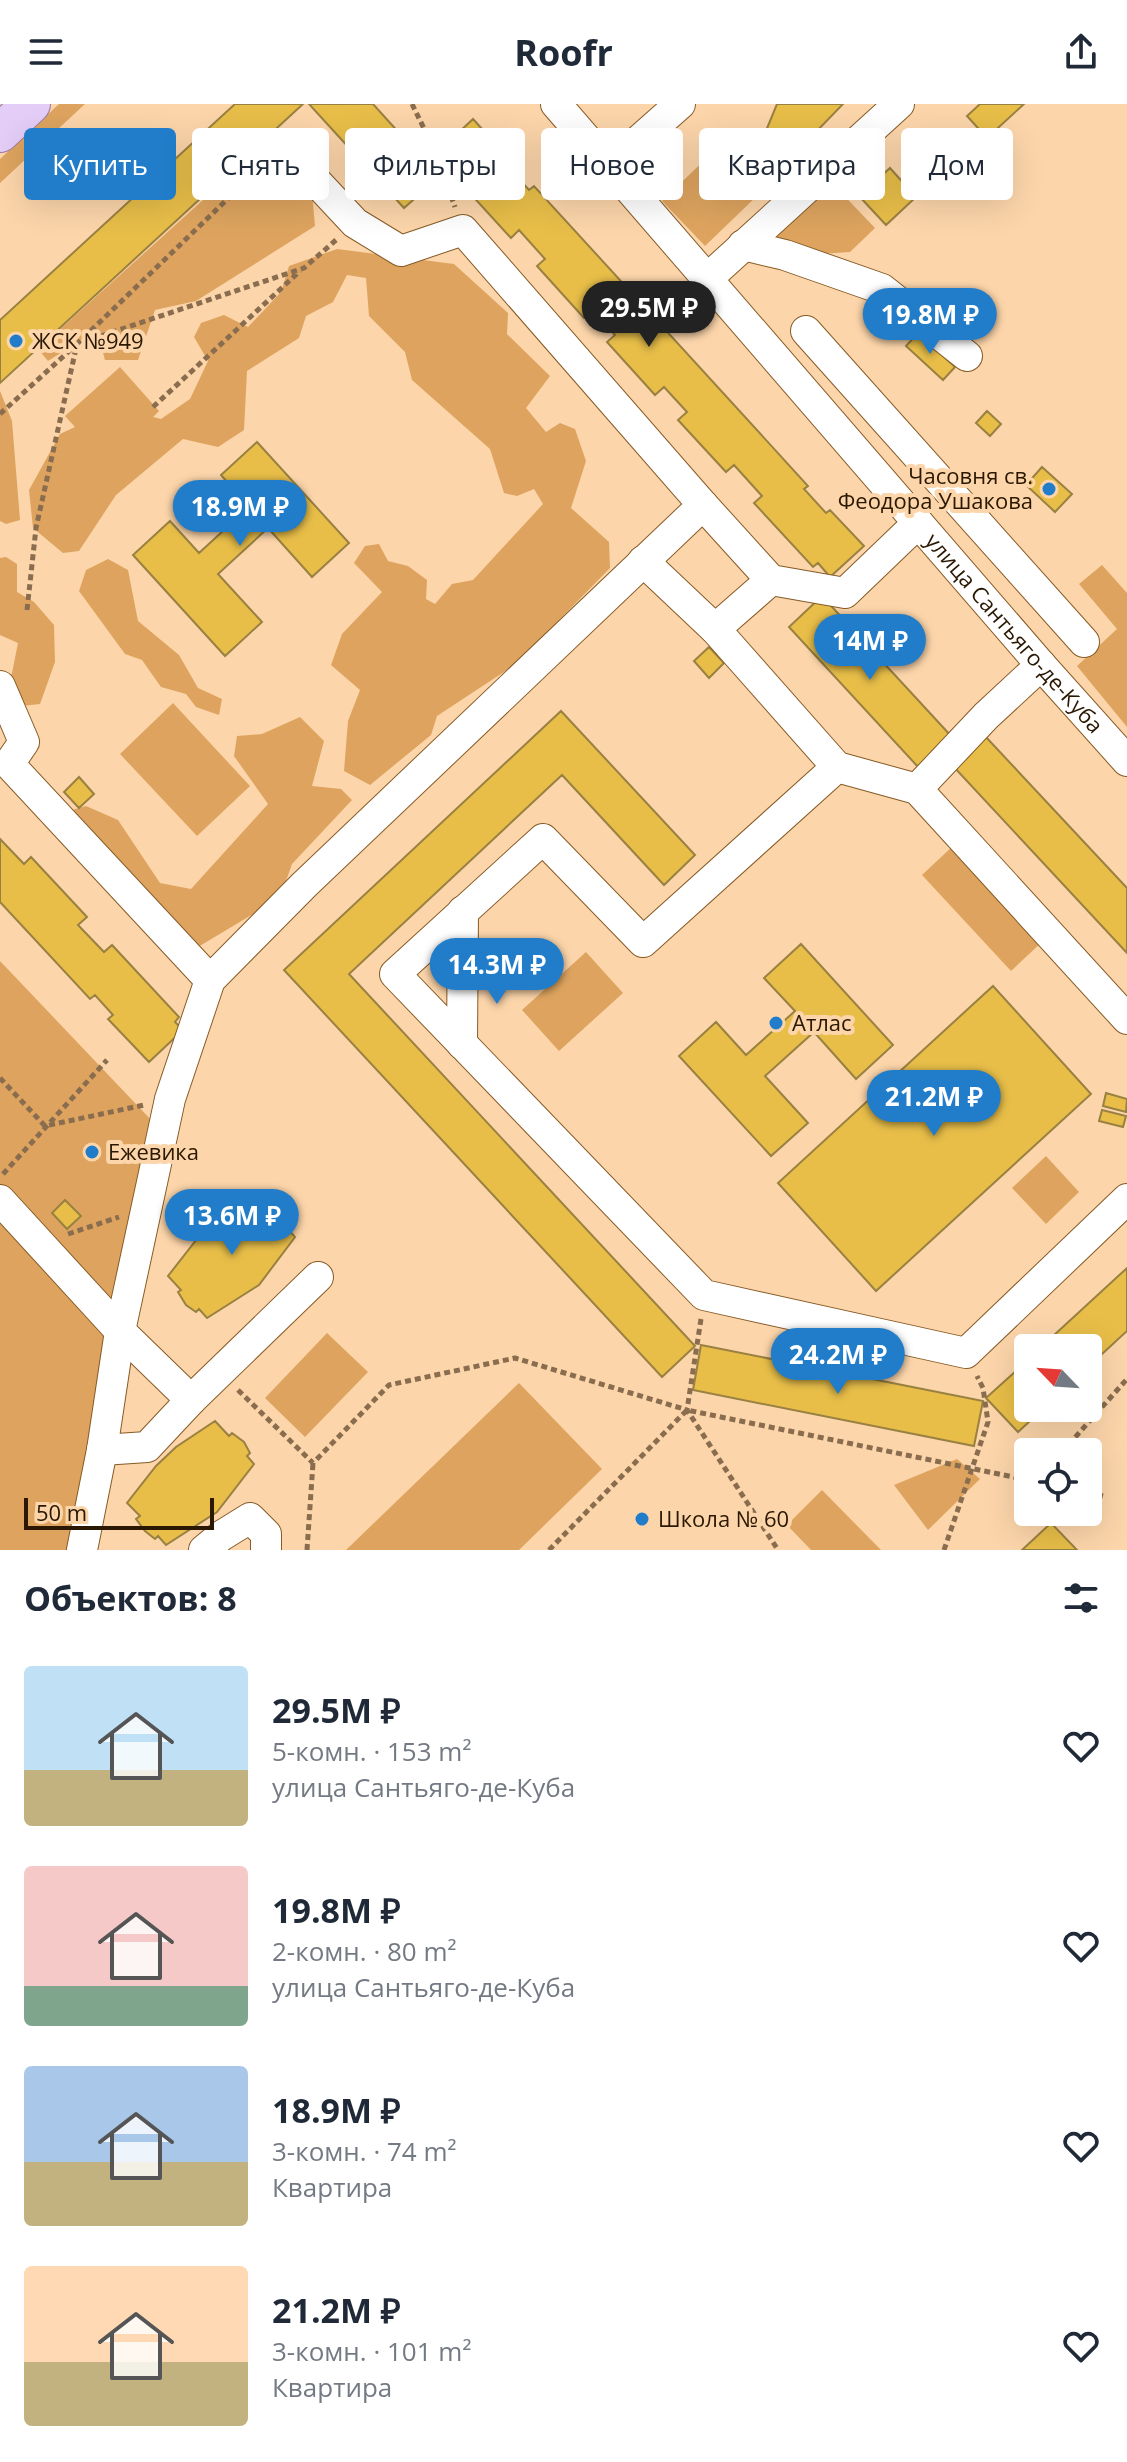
<!DOCTYPE html>
<html lang="ru">
<head>
<meta charset="utf-8">
<style>
	:root { --surface:#fff; --page:#f6f6f7; --text:#1f2937; --muted:#747a83; --accent:#217dca }
	body { margin:0; font-family:"Open Sans",sans-serif; background:var(--page); color:var(--text); height:100vh; display:flex; flex-direction:column; font-size:30px; white-space:nowrap }
	* { box-sizing:border-box; margin:0 }
	p { font-size:26px; color:var(--muted) }
	.icon { flex:none; width:44px; height:44px; fill:none; stroke:currentColor; stroke-width:2; stroke-linecap:round; stroke-linejoin:round }
	.map { position:relative; height:1446px; overflow:hidden }
	.details { display:flex; flex-direction:column; background:var(--surface); flex:1 }
	.details>* { flex:none }
	.guide { position:absolute; left:24px; top:24px; width:1080px; height:72px; display:flex; gap:16px }
	.needle { width:52px; rotate:295deg }
	.fabs { position:absolute; left:1014px; top:1230px; display:grid; gap:16px }
	.fabs a { display:grid; place-items:center; width:88px; height:88px; border-radius:8px; background:var(--surface); box-shadow:0 8px 32px #0002; font-size:40px }
	.scale { position:absolute; left:24px; bottom:20px; width:190px; box-sizing:border-box; padding-left:8px; border:4px solid #2a1803; border-top:0; font-size:22px; line-height:28px; white-space:nowrap; color:#2a1803; -webkit-text-stroke:6px #fcd5aa; paint-order:stroke }
	.price { position:absolute; translate:-50% -68px; padding:0 18px; border-radius:28px; background:var(--accent); color:#fff; font-size:26px; line-height:52px; filter:drop-shadow(0 2px 4px #0008) }
	.price::after { content:''; position:absolute; left:50%; top:48px; width:24px; height:18px; margin-left:-12px; background:inherit; clip-path:polygon(0 0,100% 0,50% 100%) }
	.price.selected { background:#222; color:#fff }
	ul { padding:0; list-style:none }
	li { display:flex; align-items:center; gap:24px; height:200px; padding:0 24px }
	li span { display:grid; place-items:center; flex:none; width:224px; height:160px; border-radius:8px; color:#555 }
	li>.icon { margin-inline-start:auto }
	span .icon { width:96px; height:96px; fill:#fffc; stroke-width:1 }
	li b { font-size:34px }
	h2 { display:flex; justify-content:space-between; align-items:center; height:96px; padding:0 24px; font-size:34px }
	.tag { padding:0 28px; border-radius:8px; background:var(--surface); box-shadow:0 8px 32px #0002; font-size:28px; line-height:72px }
	.tag.selected { background:var(--accent); color:#fff }
	header { display:flex; justify-content:space-between; align-items:center; height:104px; padding:0 24px; background:var(--surface); font-size:36px; font-weight:700 }
	.map>svg:first-child { display:block }
</style>
</head>
<body>
<header><svg class="icon" aria-label="menu" viewBox="0 0 24 24"><path d="M4 6h16M4 12h16M4 18h16"/></svg>Roofr<svg class="icon" aria-label="share" viewBox="0 0 24 24"><path d="M12 15V3M7 8l5-5 5 5M5 13v7h14v-7"/></svg></header>
<div class="map">
<svg width="1127" height="1446" viewBox="0 0 1127 1446">
	<rect width="100%" height="100%" fill="#fcd5aa"/>
	<path fill="#dea45f" d="M 59,0 L 85,0 L 0,79 L 0,55 Z
		M 715,46 L 758,91 L 705,142 L 662,97 Z
		M 255,49 L 312,89 L 315,122 L 196,197 L 155,206 L 138,256 L 105,256 L 97,226 L 48,257 L 38,245 Z
		M 832,79 L 875,124 L 850,148 L 804,151 L 773,131 Z
		M 337,145 L 454,160 L 508,209 L 507,230 L 550,272 L 526,304 L 546,328 L 560,319 L 575,325 L 586,357 L 571,404 L 609,438 L 610,464 L 516,560 L 437,612 L 431,631 L 370,681 L 344,667 L 348,617 L 360,586 L 331,561 L 342,530 L 382,488 L 354,459 L 365,442 L 379,440 L 388,457 L 408,462 L 427,476 L 426,495 L 435,500 L 452,480 L 473,476 L 543,400 L 534,385 L 517,392 L 504,389 L 490,345 L 412,276 L 405,248 L 369,212 L 366,174 L 347,171 L 333,198 L 306,212 L 299,234 L 247,267 L 244,326 L 218,343 L 183,335 L 116,391 L 79,447 L 63,449 L 33,424 L 29,386 L 60,330 L 75,323 L 65,312 L 120,263 L 159,307 L 153,313 L 161,315 L 190,295 L 208,257 L 194,233 L 201,219 L 224,211 L 248,223 L 281,188 L 289,162 Z
		M 0,287 L 12,317 L 20,416 L 6,420 L 0,417 Z
		M 6,453 L 17,460 L 17,488 L 34,498 L 54,521 L 55,558 L 40,600 L 21,602 L 9,584 L 18,539 L 0,531 L 0,454 Z
		M 108,455 L 128,466 L 138,517 L 179,551 L 198,584 L 222,595 L 219,611 L 196,603 L 186,590 L 161,583 L 142,556 L 125,550 L 79,487 L 86,466 Z
		M 1102,461 L 1127,489 L 1127,623 L 1077,562 L 1117,525 L 1079,480 Z
		M 173,599 L 250,682 L 197,732 L 120,650 Z
		M 300,613 L 324,637 L 312,682 L 341,685 L 352,696 L 292,760 L 280,794 L 198,843 L 62,709 L 86,702 L 118,716 L 160,779 L 191,785 L 268,700 L 234,652 L 237,632 L 262,630 Z
		M 954,741 L 1043,837 L 1011,867 L 922,771 Z
		M 586,848 L 623,889 L 559,947 L 522,906 Z
		M 0,857 L 154,1019 L 115,1208 L 0,1083 Z
		M 1046,1052 L 1079,1088 L 1046,1120 L 1012,1084 Z
		M 0,1116 L 113,1231 L 77,1446 L 0,1446 Z
		M 327,1229 L 368,1268 L 305,1333 L 265,1294 Z
		M 519,1279 L 602,1365 L 519,1446 L 346,1446 Z
		M 957,1355 L 980,1375 L 928,1426 L 894,1381 Z
		M 822,1386 L 881,1446 L 811,1446 L 787,1421 Z"/>
	<path fill="#e8be49" stroke="#998141" stroke-width="2" d="M 235,0 L 303,0 L 0,279 L 0,216 Z
		M 309,0 L 373,0 L 439,73 L 404,104 Z
		M 777,0 L 843,0 L 784,61 L 763,34 Z
		M 980,0 L 1024,0 L 987,34 L 967,12 Z
		M 473,15 L 513,59 L 508,63 L 529,86 L 534,82 L 808,382 L 804,385 L 826,409 L 830,406 L 864,442 L 830,473 L 818,459 L 813,463 L 754,399 L 762,392 L 734,361 L 726,368 L 678,316 L 687,308 L 664,283 L 655,291 L 607,238 L 615,231 L 592,206 L 584,214 L 537,162 L 545,155 L 519,126 L 511,134 L 446,63 L 452,57 L 441,45 Z
		M 890,64 L 916,93 L 886,121 L 859,92 Z
		M 918,229 L 955,263 L 943,276 L 906,242 Z
		M 987,307 L 1001,320 L 990,332 L 976,319 Z
		M 257,338 L 349,439 L 312,473 L 268,424 L 218,470 L 262,518 L 225,552 L 133,451 L 170,417 L 199,449 L 249,403 L 221,371 Z
		M 1042,363 L 1072,390 L 1055,408 L 1026,381 Z
		M 822,492 L 952,633 L 919,664 L 789,523 Z
		M 709,543 L 724,559 L 709,574 L 694,557 Z
		M 561,607 L 695,751 L 664,781 L 562,671 L 349,870 L 695,1242 L 662,1273 L 284,866 Z
		M 985,632 L 1127,784 L 1127,849 L 953,662 Z
		M 79,673 L 94,690 L 79,704 L 64,688 Z
		M 0,735 L 24,760 L 31,753 L 87,813 L 78,821 L 104,848 L 112,841 L 179,913 L 175,918 L 183,926 L 149,958 L 108,915 L 113,911 L 95,891 L 90,895 L 0,798 Z
		M 801,840 L 893,941 L 856,975 L 814,928 L 765,972 L 808,1019 L 771,1052 L 679,952 L 716,918 L 746,951 L 795,907 L 764,874 Z
		M 993,882 L 1091,990 L 876,1187 L 778,1079 Z
		M 1106,989 L 1127,995 L 1126,1008 L 1103,1002 Z
		M 1102,1006 L 1126,1012 L 1123,1023 L 1099,1017 Z
		M 257,1091 L 270,1105 L 274,1102 L 286,1112 L 291,1122 L 288,1125 L 295,1133 L 259,1181 L 207,1214 L 199,1205 L 196,1208 L 186,1201 L 178,1188 L 181,1186 L 168,1172 L 197,1135 L 218,1116 Z
		M 65,1096 L 81,1112 L 67,1125 L 52,1109 Z
		M 1127,1164 L 1127,1227 L 1088,1263 L 1088,1244 L 1040,1244 Z
		M 701,1241 L 983,1297 L 974,1342 L 693,1286 Z
		M 1028,1256 L 1028,1304 L 1044,1304 L 1018,1328 L 986,1294 Z
		M 215,1317 L 229,1332 L 232,1329 L 244,1338 L 250,1349 L 247,1352 L 254,1360 L 217,1408 L 166,1441 L 158,1432 L 155,1435 L 145,1427 L 136,1415 L 140,1412 L 127,1399 L 156,1362 L 176,1343 Z
		M 1051,1419 L 1077,1446 L 1022,1446 Z"/>
	<g fill="none" stroke-linecap="round" stroke-linejoin="round">
		<g stroke="#865b26" stroke-width="32">
			<g id="minor">
				<path id="s1" d="M 556,0 L 1041,561 L 1127,657"/>
				<path d="M 283,42 L 355,119 L 401,147 L 463,126 L 703,401"/>
				<path d="M 610,62 L 680,0"/>
				<path d="M 743,141 L 785,151 L 882,185 L 967,252"/>
				<path d="M 707,175 L 899,0"/>
				<path d="M 806,227 L 1084,538"/>
				<path d="M 643,457 L 715,525 L 837,663 L 917,685 L 1127,915"/>
				<path d="M 715,525 L 771,476"/>
				<path d="M 0,582 L 24,638 L 9,660 L 210,876"/>
				<path d="M 837,663 L 643,838 L 543,735 L 395,870 L 704,1191 L 966,1249 L 1127,1095"/>
				<path d="M 917,685 L 986,612 L 1041,561"/>
				<path d="M 462,940 L 463,807"/>
				<path d="M 0,1096 L 120,1227 L 191,1296 L 147,1343 L 102,1346"/>
				<path d="M 191,1296 L 318,1173"/>
				<path d="M 82,1446 L 102,1346 L 120,1227 L 170,995 L 210,876 L 304,781 L 703,401 L 771,476 L 845,489 L 918,419"/>
				<path d="M 204,1446 L 221,1432 L 250,1414 L 266,1430 L 266,1446"/>
			</g>
		</g>
		<g stroke="#97789e" stroke-width="40">
			<path id="major" d="M 0,29 L 31,0"/>
		</g>
		<path stroke="#896d4e" stroke-width="5" stroke-dasharray="6 4" stroke-linecap="butt" d="M 412,0 L 434,45 L 455,103
			M 153,303 L 300,167
			M 0,310 L 77,240 L 304,164 L 336,136
			M 27,506 L 36,424 L 77,240 L 265,59
			M 0,974 L 45,1022 L 144,1001
			M 3,1070 L 107,956
			M 68,1130 L 119,1113
			M 701,1215 L 687,1306 L 778,1446
			M 238,1286 L 313,1359 L 389,1281 L 515,1254 L 687,1306
			M 1062,1348 L 1127,1275
			M 1088,1388 L 1103,1392
			M 307,1446 L 313,1359
			M 549,1446 L 687,1306 L 1028,1376
			M 944,1446 L 988,1318 L 983,1284 L 977,1272"/>
		<use href="#minor" stroke="#fff" stroke-width="30"/>
		<use href="#major" stroke="#e4cdf7" stroke-width="38"/>
	</g>
	<g fill="#217dca" stroke="#fcd5aa" stroke-width="3">
		<circle cx="16" cy="237" r="8"/>
		<circle cx="1049" cy="385" r="8"/>
		<circle cx="776" cy="919" r="8"/>
		<circle cx="92" cy="1048" r="8"/>
		<circle cx="642" cy="1415" r="8"/>
	</g>
	<g text-anchor="middle" stroke-width="8" stroke-linejoin="round" paint-order="stroke">
		<g font-size="22" fill="#2a1803" stroke="#fcd5aa" text-anchor="start">
			<text x="32" y="245">ЖСК №949</text>
			<text x="1033" y="380" text-anchor="end">Часовня св.<tspan x="1033" dy="25">Феодора Ушакова</tspan></text>
			<text x="792" y="927">Атлас</text>
			<text x="108" y="1056">Ежевика</text>
			<text x="658" y="1423">Школа № 60</text>
		</g>
		<g font-size="22" fill="#2a1803" stroke="#fcd5aa">
			<text dy="8" stroke="none"><textPath href="#s1" startOffset="700">улица Сантьяго-де-Куба</textPath></text>
		</g>
	</g>
</svg>
<div class="fabs">
<a><svg class="needle" viewBox="-14 -14 28 28"><path d="M0-13l5 13h-10z" fill="#e53935"/><path d="M0 13l5-13h-10z" fill="#747a83"/></svg></a>
<a><svg class="icon" aria-label="locate" viewBox="0 0 24 24"><circle cx="12" cy="12" r="6"/><path d="M12 2v4M12 18v4M2 12h4M18 12h4"/></svg></a>
</div>
<div class="scale">50 m</div>
<b class="price selected" style="left:649px;top:245px">29.5M ₽</b>
<b class="price" style="left:930px;top:252px">19.8M ₽</b>
<b class="price" style="left:240px;top:444px">18.9M ₽</b>
<b class="price" style="left:870px;top:578px">14M ₽</b>
<b class="price" style="left:497px;top:902px">14.3M ₽</b>
<b class="price" style="left:934px;top:1034px">21.2M ₽</b>
<b class="price" style="left:232px;top:1153px">13.6M ₽</b>
<b class="price" style="left:838px;top:1292px">24.2M ₽</b>
<div class="guide">
<a class="tag selected">Купить</a>
<a class="tag">Снять</a>
<a class="tag">Фильтры</a>
<a class="tag">Новое</a>
<a class="tag">Квартира</a>
<a class="tag">Дом</a>
</div>
</div>
<section class="details">
<h2>Объектов: 8<svg class="icon" aria-label="filters" viewBox="0 0 24 24"><path d="M4 7h16M4 17h16"/><circle cx="9" cy="7" r="2"/><circle cx="15" cy="17" r="2"/></svg></h2>
<ul>
<li><span style="background:linear-gradient(#bfe0f5 65%,#c2b280 0)"><svg class="icon" aria-label="home" viewBox="0 0 24 24"><path d="M3 11l9-7 9 7M6 9v11h12V9"/></svg></span><div><b>29.5M ₽</b><p>5-комн. · 153 m²</p><p>улица Сантьяго-де-Куба</p></div><svg class="icon" aria-label="heart" viewBox="0 0 24 24"><path d="M12 20l-8-8c-3-5 5-10 8-4 3-6 11-1 8 4z"/></svg></li>
<li><span style="background:linear-gradient(#f6c9c9 75%,#7fa58c 0)"><svg class="icon" aria-label="home" viewBox="0 0 24 24"><path d="M3 11l9-7 9 7M6 9v11h12V9"/></svg></span><div><b>19.8M ₽</b><p>2-комн. · 80 m²</p><p>улица Сантьяго-де-Куба</p></div><svg class="icon" aria-label="heart" viewBox="0 0 24 24"><path d="M12 20l-8-8c-3-5 5-10 8-4 3-6 11-1 8 4z"/></svg></li>
<li><span style="background:linear-gradient(#a9c7e8 60%,#c2b280 0)"><svg class="icon" aria-label="home" viewBox="0 0 24 24"><path d="M3 11l9-7 9 7M6 9v11h12V9"/></svg></span><div><b>18.9M ₽</b><p>3-комн. · 74 m²</p><p>Квартира</p></div><svg class="icon" aria-label="heart" viewBox="0 0 24 24"><path d="M12 20l-8-8c-3-5 5-10 8-4 3-6 11-1 8 4z"/></svg></li>
<li><span style="background:linear-gradient(#ffd9b3 60%,#c2b280 0)"><svg class="icon" aria-label="home" viewBox="0 0 24 24"><path d="M3 11l9-7 9 7M6 9v11h12V9"/></svg></span><div><b>21.2M ₽</b><p>3-комн. · 101 m²</p><p>Квартира</p></div><svg class="icon" aria-label="heart" viewBox="0 0 24 24"><path d="M12 20l-8-8c-3-5 5-10 8-4 3-6 11-1 8 4z"/></svg></li>
</ul>
</section>
</body>
</html>
